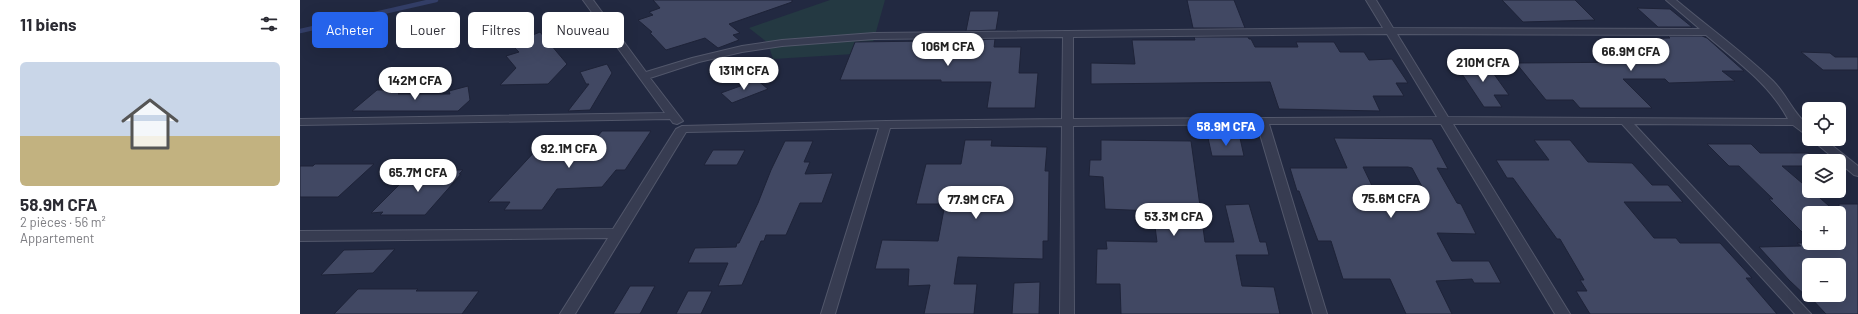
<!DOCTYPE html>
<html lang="fr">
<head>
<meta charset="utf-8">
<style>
	:root { --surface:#fff; --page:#f7f7f7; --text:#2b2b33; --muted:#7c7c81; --line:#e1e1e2; --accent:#2563eb }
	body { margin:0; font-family:Barlow,sans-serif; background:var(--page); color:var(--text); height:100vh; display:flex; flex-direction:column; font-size:15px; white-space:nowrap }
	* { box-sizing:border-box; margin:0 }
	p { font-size:13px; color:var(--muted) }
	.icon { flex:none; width:22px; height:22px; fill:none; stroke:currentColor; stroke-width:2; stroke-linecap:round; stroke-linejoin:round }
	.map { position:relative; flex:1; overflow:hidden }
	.sheet { display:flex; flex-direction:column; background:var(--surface); width:300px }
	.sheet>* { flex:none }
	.banner { position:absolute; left:12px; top:12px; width:380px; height:36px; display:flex; gap:8px }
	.fabs { position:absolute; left:1502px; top:102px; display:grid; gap:8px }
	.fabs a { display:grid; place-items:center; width:44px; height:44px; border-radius:6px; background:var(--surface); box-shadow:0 4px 16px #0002; font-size:20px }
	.price { position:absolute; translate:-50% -34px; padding:0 9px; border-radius:14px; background:#fff; color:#222; font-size:13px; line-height:26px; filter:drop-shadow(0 1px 2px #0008) }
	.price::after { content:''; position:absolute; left:50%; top:24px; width:12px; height:9px; margin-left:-6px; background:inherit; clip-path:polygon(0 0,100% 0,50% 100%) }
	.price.on { background:var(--accent); color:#fff }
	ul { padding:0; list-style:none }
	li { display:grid; align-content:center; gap:8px; height:212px; padding:0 20px }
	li+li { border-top:1px solid var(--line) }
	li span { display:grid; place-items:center; height:124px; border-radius:6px; color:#555 }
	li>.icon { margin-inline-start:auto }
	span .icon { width:72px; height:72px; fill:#fffc; stroke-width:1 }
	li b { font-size:17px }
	h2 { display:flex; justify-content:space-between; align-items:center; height:48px; padding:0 20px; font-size:17px }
	.tag { padding:0 14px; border-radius:6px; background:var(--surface); box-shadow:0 4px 16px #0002; font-size:14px; line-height:36px }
	.tag.on { background:var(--accent); color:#fff }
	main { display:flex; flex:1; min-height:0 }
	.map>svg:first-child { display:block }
</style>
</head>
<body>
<main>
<section class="sheet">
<h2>11 biens<svg class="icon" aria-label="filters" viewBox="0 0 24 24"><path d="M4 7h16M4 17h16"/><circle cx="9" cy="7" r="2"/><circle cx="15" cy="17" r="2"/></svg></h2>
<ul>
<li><span style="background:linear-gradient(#c9d6e8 60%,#c2b280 0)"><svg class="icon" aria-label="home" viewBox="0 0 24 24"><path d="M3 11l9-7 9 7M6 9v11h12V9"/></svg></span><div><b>58.9M CFA</b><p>2 pièces · 56 m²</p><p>Appartement</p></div></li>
</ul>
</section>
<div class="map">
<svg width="1558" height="314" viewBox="0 0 1558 314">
	<rect width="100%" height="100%" fill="#222941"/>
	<path fill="#243942" d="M 530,0 L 585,0 L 570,53 L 473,59 L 468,43 L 449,28 Z"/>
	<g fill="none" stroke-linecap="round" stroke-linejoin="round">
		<path stroke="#333e67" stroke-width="4.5" d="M 0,31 L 136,0"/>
	</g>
	<path fill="#414863" stroke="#1e2338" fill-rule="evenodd" d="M 353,0 L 492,0 L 492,2 L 429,24 L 440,33 L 433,35 L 439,40 L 418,48 L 405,38 L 366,50 L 350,33 L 352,32 L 338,20 L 353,15 L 349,12 L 360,8 Z
		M 887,0 L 934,0 L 945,28 L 893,28 Z
		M 1202,0 L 1275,0 L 1295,20 L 1223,22 Z
		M 1337,8 L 1370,9 L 1392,27 L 1358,27 Z
		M 670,11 L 699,11 L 696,30 L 666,31 Z
		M 240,32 L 267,64 L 248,84 L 200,85 L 216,68 L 206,56 L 219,52 L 211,44 Z
		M 1368,36 L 1402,36 L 1407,38 L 1444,71 L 1422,71 L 1435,81 L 1369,83 L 1365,79 L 1323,79 L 1352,108 L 1280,108 L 1273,100 L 1246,100 L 1216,63 L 1346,62 L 1320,39 L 1370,38 Z
		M 894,37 L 948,37 L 949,39 L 951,39 L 955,47 L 998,47 L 996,42 L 1034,42 L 1040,52 L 1064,52 L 1069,60 L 1092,59 L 1108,83 L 1096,83 L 1104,96 L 1073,96 L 1080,111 L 979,109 L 970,82 L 791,84 L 791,63 L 835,64 L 832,40 L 895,40 Z
		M 695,39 L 694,47 L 721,47 L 719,73 L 738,73 L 735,108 L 687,108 L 691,82 L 641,82 L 641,80 L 540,80 L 555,42 L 628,41 L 628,43 L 662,43 L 665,40 Z
		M 1501,52 L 1530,53 L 1535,57 L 1558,57 L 1558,70 L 1523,70 Z
		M 1157,63 L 1186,63 L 1209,95 L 1194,95 L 1202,107 L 1184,107 L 1162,74 L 1164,74 Z
		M 307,64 L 312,73 L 290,110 L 268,111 L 289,84 L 286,84 L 280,72 Z
		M 457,80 L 468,89 L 432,103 L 421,93 Z
		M 168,86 L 170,100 L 158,111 L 52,111 L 77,90 L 103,90 L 98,94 L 150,94 L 149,91 Z
		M 302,131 L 351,131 L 325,170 L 316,170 L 302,187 L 257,189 L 242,210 L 204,210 L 210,202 L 188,202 L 238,148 L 288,148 Z
		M 908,138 L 940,138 L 944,156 L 912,156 Z
		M 1034,138 L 1132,139 L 1148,169 L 1137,168 L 1157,203 L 1161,204 L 1176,234 L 1137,233 L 1152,261 L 1189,261 L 1201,283 L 1174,283 L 1172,279 L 1136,281 L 1152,314 L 1106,314 L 1090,279 L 1043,279 L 1031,241 L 1018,241 L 999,191 L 997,191 L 990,168 L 1047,168 ZM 1063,167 L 1108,167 L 1112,168 L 1126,194 L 1076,194 Z
		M 665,140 L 692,140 L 691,146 L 747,147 L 745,171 L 749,171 L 748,241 L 743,241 L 743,259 L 658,257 L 654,284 L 677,284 L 674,314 L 624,314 L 630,285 L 608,286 L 609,269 L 575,269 L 582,240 L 638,241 L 645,204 L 616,204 L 626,164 L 661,164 Z
		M 801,140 L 891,141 L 905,242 L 934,242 L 925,205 L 949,204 L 960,242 L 966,242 L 969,255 L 936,255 L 942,286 L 974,287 L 980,314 L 821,314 L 820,284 L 796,284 L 797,249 L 807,249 L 806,241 L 857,242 L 853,211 L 805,209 L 803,177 L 789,176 L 790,160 L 801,160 Z
		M 1234,140 L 1270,140 L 1288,162 L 1332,163 L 1352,185 L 1368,185 L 1383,202 L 1324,202 L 1354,238 L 1376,238 L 1380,243 L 1420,243 L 1452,278 L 1446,278 L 1477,314 L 1290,314 L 1276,291 L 1287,291 L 1280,280 L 1284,280 L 1260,239 L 1257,239 L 1213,178 L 1207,178 L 1196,160 L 1249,160 Z
		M 485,141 L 513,141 L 504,162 L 510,162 L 505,174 L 533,173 L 522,203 L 500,203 L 486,235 L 466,235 L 464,241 L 461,241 L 442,285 L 418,286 L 428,263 L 388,263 L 395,248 L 436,247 L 437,243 L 439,243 L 458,203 L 471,170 Z
		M 1407,144 L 1451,144 L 1460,153 L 1509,153 L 1509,166 L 1482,166 L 1509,189 L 1509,191 L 1512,191 L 1537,213 L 1509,213 L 1509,239 L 1469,199 L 1473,199 L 1439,166 L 1429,166 Z
		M 413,150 L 445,150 L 437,165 L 404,165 Z
		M 15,164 L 74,164 L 38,197 L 0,197 L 0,166 L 13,166 Z
		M 114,170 L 163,170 L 159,174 L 161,174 L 125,215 L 80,215 L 83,212 L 71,213 Z
		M 1539,204 L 1558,204 L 1558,314 L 1526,314 L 1509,296 L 1509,299 L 1489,280 L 1459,247 L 1501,246 L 1497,243 L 1539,243 ZM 1509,265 L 1539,265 L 1539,295 L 1509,295 Z
		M 95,249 L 73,273 L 21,275 L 44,250 Z
		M 740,282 L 739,314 L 712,314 L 714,283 Z
		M 330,286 L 355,286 L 340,314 L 313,314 Z
		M 58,289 L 118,289 L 116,291 L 179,291 L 162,314 L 34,314 Z
		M 388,291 L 412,291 L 401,314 L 376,314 Z"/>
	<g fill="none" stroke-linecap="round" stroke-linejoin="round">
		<g stroke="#52576b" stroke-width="2">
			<path id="street" d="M 283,0 L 293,0 L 346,72 L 392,58 L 442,46 L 482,40 L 574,33 L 1083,28 L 1066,0 L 1076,0 L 1093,28 L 1400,29 L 1366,0 L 1376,0 C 1408,27 1443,52 1473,81 C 1487,95 1494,115 1509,126 L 1509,135 L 1505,134 L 1493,125 L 1334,124 L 1511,314 L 1495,314 L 1322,124 L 1153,124 L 1270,314 L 1255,314 L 1141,124 L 969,124 L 1027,314 L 1013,314 L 957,124 L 773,126 L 774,314 L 760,314 L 762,126 L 590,128 L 535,314 L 521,314 L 579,128 L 386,132 L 275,314 L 260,314 L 308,238 L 0,241 L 0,231 L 313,229 L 376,129 L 382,126 L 586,121 L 762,119 L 763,37 L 574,39 L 482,46 L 442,52 L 399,62 L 350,78 L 383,121 L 377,124 L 373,123 L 370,119 L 0,125 L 0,119 L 365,113 ZM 1087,34 L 1137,117 L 773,119 L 773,37 ZM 1097,34 L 1406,35 C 1436,61 1469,83 1488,119 L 1148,117 Z
				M 1511,139 L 1524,139 L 1558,166 L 1558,176 L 1554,175 Z"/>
		</g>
		<use href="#street" fill="#373c51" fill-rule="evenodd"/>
	</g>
</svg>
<div class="fabs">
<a><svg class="icon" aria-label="locate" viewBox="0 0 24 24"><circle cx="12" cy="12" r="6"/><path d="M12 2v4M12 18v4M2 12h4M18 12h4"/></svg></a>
<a><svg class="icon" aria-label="layers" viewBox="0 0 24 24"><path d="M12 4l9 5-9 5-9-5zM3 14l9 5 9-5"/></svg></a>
<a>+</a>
<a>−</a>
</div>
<b class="price" style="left:648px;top:67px">106M CFA</b>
<b class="price" style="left:1331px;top:72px">66.9M CFA</b>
<b class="price" style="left:1183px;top:83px">210M CFA</b>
<b class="price" style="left:444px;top:91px">131M CFA</b>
<b class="price" style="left:115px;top:101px">142M CFA</b>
<b class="price on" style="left:926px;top:147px">58.9M CFA</b>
<b class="price" style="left:269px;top:169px">92.1M CFA</b>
<b class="price" style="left:118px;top:193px">65.7M CFA</b>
<b class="price" style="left:1091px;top:219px">75.6M CFA</b>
<b class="price" style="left:676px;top:220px">77.9M CFA</b>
<b class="price" style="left:874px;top:237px">53.3M CFA</b>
<div class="banner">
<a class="tag on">Acheter</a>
<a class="tag">Louer</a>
<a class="tag">Filtres</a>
<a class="tag">Nouveau</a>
</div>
</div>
</main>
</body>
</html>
